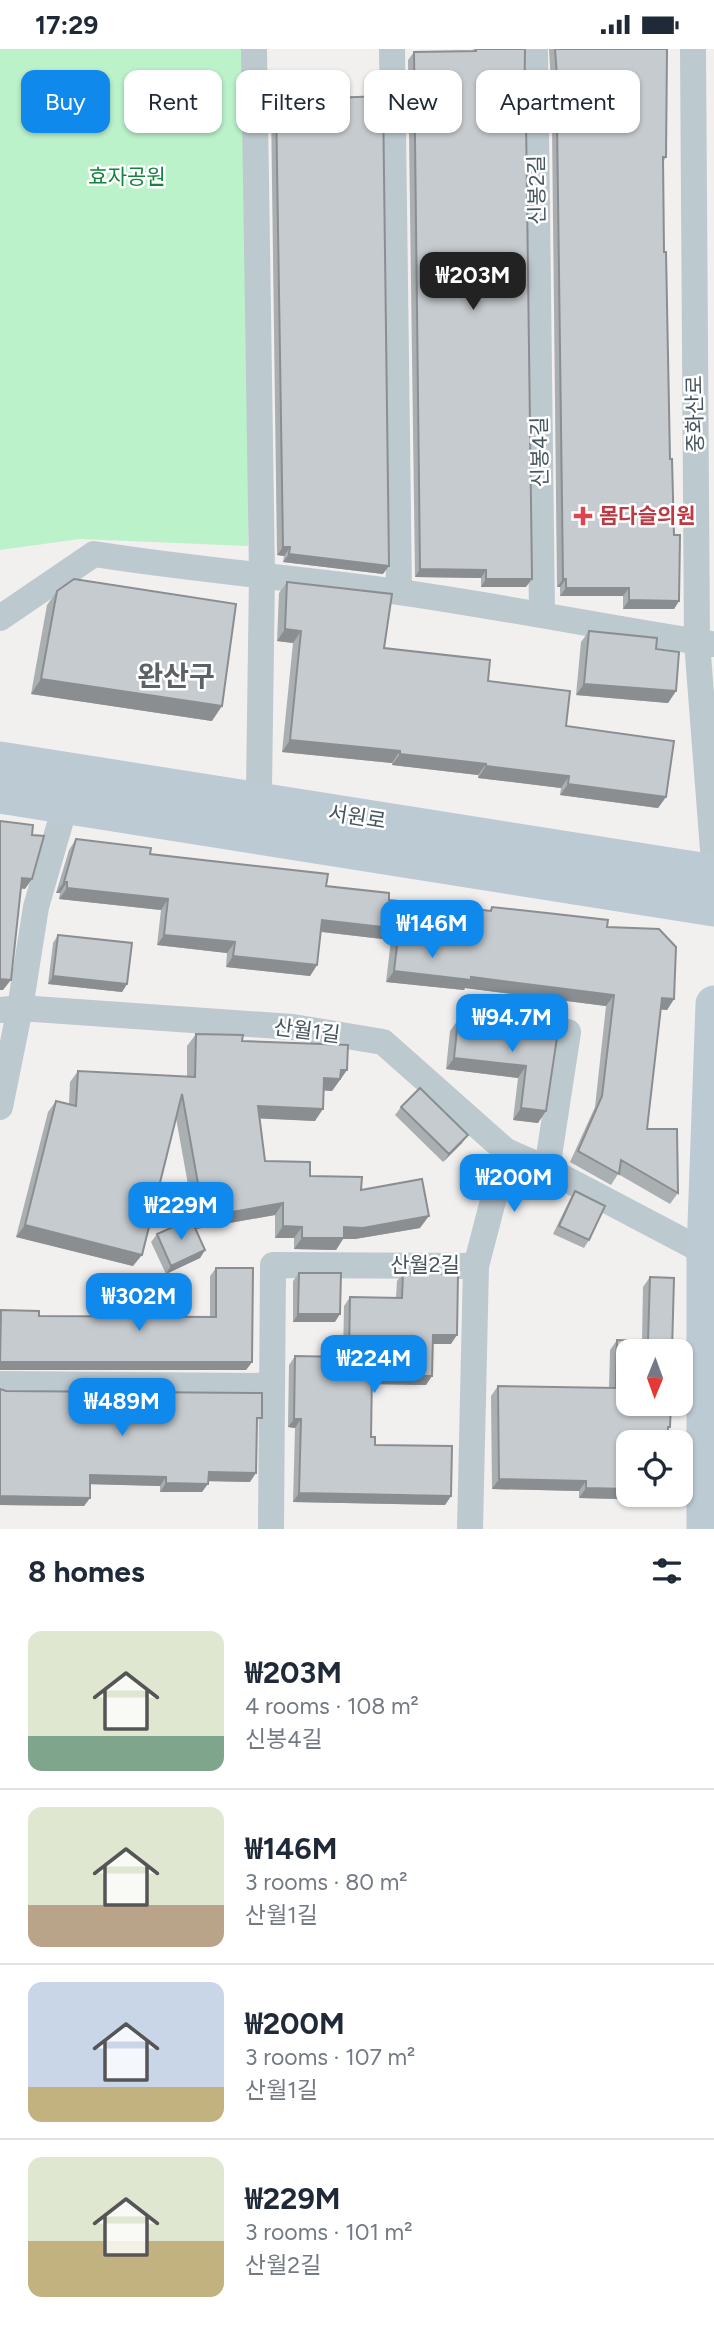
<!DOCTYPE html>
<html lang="en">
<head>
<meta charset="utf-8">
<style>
	:root { --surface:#fff; --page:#f2f2f3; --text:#1f2937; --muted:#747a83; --line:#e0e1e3; --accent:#0f8aec }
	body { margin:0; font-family:Figtree,"Noto Sans KR",sans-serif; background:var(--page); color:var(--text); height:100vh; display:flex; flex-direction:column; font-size:26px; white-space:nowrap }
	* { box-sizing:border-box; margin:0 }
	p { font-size:23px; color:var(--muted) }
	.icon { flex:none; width:38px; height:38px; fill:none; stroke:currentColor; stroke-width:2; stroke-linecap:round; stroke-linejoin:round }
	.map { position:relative; height:1480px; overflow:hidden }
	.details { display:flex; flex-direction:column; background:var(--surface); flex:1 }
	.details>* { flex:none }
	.top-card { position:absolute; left:21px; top:21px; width:672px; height:63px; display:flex; gap:14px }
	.needle { width:46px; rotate:181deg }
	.buttons { position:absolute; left:616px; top:1290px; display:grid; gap:14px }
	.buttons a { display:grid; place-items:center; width:77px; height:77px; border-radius:14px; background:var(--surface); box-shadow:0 2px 5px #0004; font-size:35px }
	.price { position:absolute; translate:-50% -60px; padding:0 16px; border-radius:14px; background:var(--accent); color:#fff; font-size:23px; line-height:46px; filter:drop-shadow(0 2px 4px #0008) }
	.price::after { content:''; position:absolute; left:50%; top:42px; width:21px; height:16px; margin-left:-10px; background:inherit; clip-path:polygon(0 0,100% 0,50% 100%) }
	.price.current { background:#222; color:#fff }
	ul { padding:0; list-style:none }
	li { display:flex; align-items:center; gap:21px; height:175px; padding:0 28px }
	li+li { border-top:2px solid var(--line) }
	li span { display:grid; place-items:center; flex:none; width:196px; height:140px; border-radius:14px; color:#555 }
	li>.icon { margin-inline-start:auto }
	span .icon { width:84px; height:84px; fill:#fffc; stroke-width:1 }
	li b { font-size:30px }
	h2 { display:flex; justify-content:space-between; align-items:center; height:84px; padding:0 28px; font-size:30px }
	.pill { padding:0 24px; border-radius:14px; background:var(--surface); box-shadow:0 2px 5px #0004; font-size:24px; line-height:63px }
	.pill.current { background:var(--accent); color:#fff }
	.status { display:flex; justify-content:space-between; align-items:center; height:49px; padding:0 35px; background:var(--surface); direction:ltr }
	.status svg { height:19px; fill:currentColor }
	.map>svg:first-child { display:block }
</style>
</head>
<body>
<div class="status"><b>17:29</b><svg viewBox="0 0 49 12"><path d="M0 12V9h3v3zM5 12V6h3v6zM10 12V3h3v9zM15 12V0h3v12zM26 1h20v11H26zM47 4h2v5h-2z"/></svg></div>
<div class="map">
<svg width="714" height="1480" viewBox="0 0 714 1480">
	<rect width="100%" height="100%" fill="#f2efef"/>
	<path fill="#bbf2ca" d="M 0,0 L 257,0 L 248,497 L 80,490 L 0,501 Z"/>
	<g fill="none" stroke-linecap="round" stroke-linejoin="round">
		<path stroke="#bcc9cf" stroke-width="26" d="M 254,0 L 262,526 L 259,739
			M 392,0 L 399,543
			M 535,0 L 542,565
			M 693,0 L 697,593 L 714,814
			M 0,569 L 94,505 C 195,521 297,529 399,543 C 504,558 608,579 712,595
			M 0,961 L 20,959 L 293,978 L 383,993 L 506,1102 L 547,1120 L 714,1208
			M 0,1058 L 20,959 L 36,858 L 65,757
			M 547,1120 L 568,983
			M 0,1335 L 272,1337
			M 271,1480 L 273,1216 L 476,1217
			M 470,1480 L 476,1217 L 506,1102"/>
		<path stroke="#bccad4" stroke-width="37" d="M 0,711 L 714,824
			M 0,746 L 714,859
			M 705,1480 L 705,1203 L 714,955"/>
	</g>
	<path fill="#aaafb2" d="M 474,0 L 525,0 L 524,70 L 526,538 L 481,538 L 481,529 L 415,528 L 408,11 L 414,3 L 472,2 Z
		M 549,0 L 667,0 L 666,108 L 663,113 L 664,203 L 670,410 L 674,486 L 679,552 L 674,560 L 623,560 L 623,547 L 560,547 L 560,538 L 557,538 L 552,78 L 557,70 L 614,68 L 613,34 L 551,35 Z
		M 276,51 L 383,525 L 283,513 L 284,507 L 277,506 L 271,59 Z
		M 287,533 L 384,599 L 488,632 L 566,677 L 666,748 L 658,759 L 560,746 L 561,739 L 478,729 L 478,726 L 392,716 L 392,714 L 282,703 L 293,594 L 277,592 L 279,544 Z
		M 57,542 L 212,672 L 31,645 L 47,556 Z
		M 589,582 L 656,600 L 676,642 L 668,654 L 576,646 L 581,593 Z
		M 76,790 L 150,805 L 326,837 L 389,851 L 489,862 L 492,858 L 607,878 L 674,950 L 667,961 L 661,960 L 647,1080 L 678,1144 L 670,1155 L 618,1125 L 611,1136 L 570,1113 L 595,1058 L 606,957 L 465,939 L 464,941 L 386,933 L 391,891 L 321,883 L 317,916 L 310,927 L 226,918 L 227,904 L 157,896 L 161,861 L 59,850 L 60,844 L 56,844 L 69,801 Z
		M 58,886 L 127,935 L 122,943 L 48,935 L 53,894 Z
		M 458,971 L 558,982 L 538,1074 L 513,1071 L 518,1029 L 446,1020 L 450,982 Z
		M 196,985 L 242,992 L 347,1021 L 332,1042 L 324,1041 L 315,1072 L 260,1069 L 265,1112 L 310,1127 L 361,1141 L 420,1179 L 355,1190 L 343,1190 L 336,1201 L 294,1200 L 294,1189 L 275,1189 L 275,1166 L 196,1180 L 205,1201 L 200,1209 L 166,1225 L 151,1193 L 157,1185 L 196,1180 L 176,1069 L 133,1217 L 16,1188 L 48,1063 L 56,1052 L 69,1055 L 70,1033 L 78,1022 L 187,1028 L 187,997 Z
		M 401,1058 L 462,1094 L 443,1113 L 395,1066 Z
		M 575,1142 L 589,1191 L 584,1199 L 553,1185 L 570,1150 Z
		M 216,1219 L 252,1313 L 246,1321 L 0,1321 L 0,1263 L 1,1261 L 39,1267 L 210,1268 L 210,1227 Z
		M 299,1224 L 335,1273 L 293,1273 L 293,1232 Z
		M 403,1224 L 451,1295 L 433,1295 L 426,1336 L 372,1335 L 371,1388 L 375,1396 L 451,1447 L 445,1456 L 293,1453 L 295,1379 L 288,1378 L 289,1316 L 295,1307 L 343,1308 L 344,1257 L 350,1248 L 396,1249 L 397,1232 Z
		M 650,1228 L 668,1381 L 628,1446 L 664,1446 L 660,1451 L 579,1449 L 579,1442 L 492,1440 L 491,1347 L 498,1337 L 609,1339 L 610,1301 L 617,1291 L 642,1292 L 643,1238 Z
		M 0,1340 L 6,1342 L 257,1377 L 250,1433 L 208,1432 L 202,1443 L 160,1443 L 160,1437 L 90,1435 L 90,1449 L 84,1457 L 0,1456 Z"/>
	<path fill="#8b8e91" d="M 619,26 L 613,34 L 551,35 L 557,27 Z
		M 283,498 L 290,498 L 284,507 L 277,506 Z
		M 289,505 L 389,517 L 383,525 L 283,513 Z
		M 420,520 L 486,521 L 481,529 L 415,528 Z
		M 486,530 L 532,530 L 526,538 L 481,538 Z
		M 563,530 L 566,530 L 560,538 L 557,538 Z
		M 566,539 L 629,539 L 623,547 L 560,547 Z
		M 629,551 L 679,552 L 674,560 L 623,560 Z
		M 285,580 L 301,582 L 293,594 L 277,592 Z
		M 41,630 L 222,657 L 212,672 L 31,645 Z
		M 584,635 L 676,642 L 668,654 L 576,646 Z
		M 290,691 L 400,702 L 392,714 L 282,703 Z
		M 400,705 L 486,715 L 478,726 L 392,716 Z
		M 486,717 L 569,727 L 561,739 L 478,729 Z
		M 568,735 L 666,748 L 658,759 L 560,746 Z
		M 22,829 L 32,830 L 25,840 L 15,839 Z
		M 64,833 L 67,833 L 60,844 L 56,844 Z
		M 67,839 L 168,850 L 161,861 L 59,850 Z
		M 322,871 L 399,880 L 391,891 L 315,882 Z
		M 164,886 L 235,893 L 227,904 L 157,896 Z
		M 233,907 L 317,916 L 310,927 L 226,918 Z
		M 394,922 L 471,928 L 614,946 L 606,957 L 465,939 L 464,941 L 386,933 Z
		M 53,927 L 127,935 L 122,943 L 48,935 Z
		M 0,930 L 11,931 L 3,941 L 0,941 Z
		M 662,949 L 674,950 L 667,961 L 654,960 Z
		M 454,1009 L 526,1017 L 518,1029 L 446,1020 Z
		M 341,1021 L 347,1021 L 332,1042 L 316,1041 L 324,1029 Z
		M 258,1057 L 323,1060 L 315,1072 L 250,1069 Z
		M 521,1059 L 546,1062 L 538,1074 L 513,1071 Z
		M 468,1086 L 462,1094 L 443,1113 L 449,1105 Z
		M 283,1154 L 275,1166 L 196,1180 L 204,1168 Z
		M 429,1167 L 420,1179 L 355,1190 L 343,1190 L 336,1201 L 294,1200 L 302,1189 L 344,1178 Z
		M 25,1176 L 142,1206 L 133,1217 L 16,1188 Z
		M 283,1177 L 302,1178 L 294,1189 L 275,1189 Z
		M 205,1201 L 200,1209 L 166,1225 L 171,1217 Z
		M 298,1265 L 340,1265 L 335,1273 L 293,1273 Z
		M 433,1286 L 457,1286 L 451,1295 L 427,1295 Z
		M 0,1313 L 252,1313 L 246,1321 L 0,1321 Z
		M 372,1326 L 432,1327 L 426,1336 L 366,1335 Z
		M 294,1370 L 301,1370 L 295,1379 L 288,1378 Z
		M 209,1423 L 256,1424 L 250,1433 L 202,1432 Z
		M 90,1426 L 166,1428 L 160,1437 L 84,1435 Z
		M 499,1430 L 586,1432 L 579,1442 L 492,1440 Z
		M 166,1434 L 208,1435 L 202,1443 L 160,1443 Z
		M 586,1439 L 628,1440 L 628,1446 L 664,1446 L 660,1451 L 579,1449 Z
		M 299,1444 L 451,1447 L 445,1456 L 293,1453 Z
		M 0,1447 L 90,1449 L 84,1457 L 0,1456 Z"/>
	<path fill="#c6cbcf" stroke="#8b8e91" stroke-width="2" d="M 476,0 L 525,0 L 524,70 L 526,70 L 532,530 L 486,530 L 486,521 L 420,520 L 414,3 L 476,2 Z
		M 555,0 L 667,0 L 666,108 L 663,108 L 664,203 L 666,203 L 670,410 L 672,410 L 674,486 L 680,486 L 679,552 L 629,551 L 629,539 L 566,539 L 566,530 L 563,530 L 557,70 L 620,68 L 619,26 L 557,27 Z
		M 383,47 L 389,517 L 289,505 L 290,498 L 283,498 L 276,51 Z
		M 74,530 L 236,555 L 222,657 L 41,630 L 57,542 Z
		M 287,533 L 392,545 L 384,599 L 490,611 L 488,632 L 570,642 L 566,677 L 674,692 L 666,748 L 568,735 L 569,727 L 486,717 L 486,715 L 400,705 L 400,702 L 290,691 L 301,582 L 285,580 Z
		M 589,582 L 657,589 L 656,600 L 679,603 L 676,642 L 584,635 Z
		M 0,772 L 33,776 L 32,786 L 44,787 L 32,830 L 22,829 L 11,931 L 0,930 Z
		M 76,790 L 151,799 L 150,805 L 328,825 L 326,837 L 389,844 L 389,851 L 491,862 L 492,858 L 547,864 L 608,871 L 607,878 L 659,880 L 676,898 L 674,950 L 662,949 L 647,1080 L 677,1080 L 678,1144 L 621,1111 L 619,1125 L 578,1102 L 602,1047 L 614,946 L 471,928 L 471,931 L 394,922 L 399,880 L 322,871 L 317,916 L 233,907 L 235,893 L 164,886 L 168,850 L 67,839 L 67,833 L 64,833 Z
		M 58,886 L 132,894 L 127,935 L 53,927 Z
		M 458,971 L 558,982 L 546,1062 L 521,1059 L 526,1017 L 454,1009 Z
		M 196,985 L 243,986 L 242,992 L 348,996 L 347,1021 L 341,1021 L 340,1030 L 324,1029 L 323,1060 L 258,1057 L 265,1112 L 310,1113 L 310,1127 L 362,1128 L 361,1141 L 422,1130 L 429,1167 L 363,1179 L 344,1178 L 344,1189 L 302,1189 L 302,1178 L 283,1177 L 283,1154 L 204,1168 L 182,1045 L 142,1206 L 25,1176 L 56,1052 L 76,1057 L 78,1022 L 195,1028 Z
		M 420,1039 L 468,1086 L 449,1105 L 401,1058 Z
		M 575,1142 L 605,1157 L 589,1191 L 559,1177 Z
		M 191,1170 L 205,1201 L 171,1217 L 157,1185 Z
		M 216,1219 L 253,1219 L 252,1313 L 0,1313 L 1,1261 L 39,1262 L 39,1267 L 216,1268 Z
		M 299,1224 L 341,1224 L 340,1265 L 298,1265 Z
		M 403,1224 L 458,1225 L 457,1286 L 433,1286 L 432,1327 L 372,1326 L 371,1388 L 375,1388 L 375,1396 L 452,1397 L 451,1447 L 299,1444 L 301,1370 L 294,1370 L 295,1307 L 349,1308 L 350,1248 L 402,1249 Z
		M 650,1228 L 674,1229 L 672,1302 L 628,1302 L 628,1354 L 671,1354 L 670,1378 L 668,1378 L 668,1393 L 628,1393 L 628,1440 L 586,1439 L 586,1432 L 499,1430 L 498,1337 L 616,1339 L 617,1291 L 648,1292 Z
		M 0,1340 L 6,1342 L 262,1344 L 262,1369 L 257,1369 L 256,1424 L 209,1423 L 208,1435 L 166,1434 L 166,1428 L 90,1426 L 90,1449 L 0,1447 Z"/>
	<path fill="#e0444e" stroke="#fff" stroke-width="2.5" d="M579.5 456.5h7v7h7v7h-7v7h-7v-7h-7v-7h7z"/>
	<g text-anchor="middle" stroke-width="5" stroke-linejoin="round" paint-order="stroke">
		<g font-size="21" fill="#12843d" stroke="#fff">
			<text x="127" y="135">효자공원</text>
		</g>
		<g font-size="21" fill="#46555e" stroke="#fff">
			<text transform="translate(537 141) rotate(-91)" y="7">신봉2길</text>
			<text transform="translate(695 365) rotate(-91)" y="7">중화산로</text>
			<text transform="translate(540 403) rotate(-91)" y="7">신봉4길</text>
			<text transform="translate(357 768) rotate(9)" y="7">서원로</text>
			<text transform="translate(307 982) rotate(7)" y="7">산월1길</text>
			<text x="425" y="1223">산월2길</text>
		</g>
		<g font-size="21" font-weight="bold" fill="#be3a42" stroke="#fff" text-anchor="start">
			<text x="599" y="474">몸다슬의원</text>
		</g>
		<g font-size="28" font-weight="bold" fill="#5b6165" stroke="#fff">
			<text x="176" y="637">완산구</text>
		</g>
	</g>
</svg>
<div class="buttons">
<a><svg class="needle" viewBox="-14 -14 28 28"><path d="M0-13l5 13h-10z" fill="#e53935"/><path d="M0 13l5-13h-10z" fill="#747a83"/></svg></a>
<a><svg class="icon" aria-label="locate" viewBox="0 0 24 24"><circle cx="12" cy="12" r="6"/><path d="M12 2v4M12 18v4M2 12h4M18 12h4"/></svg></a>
</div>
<b class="price current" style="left:473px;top:263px">₩203M</b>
<b class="price" style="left:432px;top:911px">₩146M</b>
<b class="price" style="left:512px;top:1005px">₩94.7M</b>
<b class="price" style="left:514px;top:1165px">₩200M</b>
<b class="price" style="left:181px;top:1193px">₩229M</b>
<b class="price" style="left:139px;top:1284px">₩302M</b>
<b class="price" style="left:374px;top:1346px">₩224M</b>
<b class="price" style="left:122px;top:1389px">₩489M</b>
<div class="top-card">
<a class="pill current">Buy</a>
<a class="pill">Rent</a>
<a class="pill">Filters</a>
<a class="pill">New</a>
<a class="pill">Apartment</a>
</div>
</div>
<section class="details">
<h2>8 homes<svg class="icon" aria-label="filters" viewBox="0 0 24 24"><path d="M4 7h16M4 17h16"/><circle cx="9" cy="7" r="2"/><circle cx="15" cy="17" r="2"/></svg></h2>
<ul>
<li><span style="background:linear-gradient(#dfe7d0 75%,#7fa58c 0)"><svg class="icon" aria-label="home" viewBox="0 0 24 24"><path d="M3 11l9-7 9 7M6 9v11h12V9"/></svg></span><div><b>₩203M</b><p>4 rooms · 108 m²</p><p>신봉4길</p></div></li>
<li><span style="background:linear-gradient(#dfe7d0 70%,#b9a48a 0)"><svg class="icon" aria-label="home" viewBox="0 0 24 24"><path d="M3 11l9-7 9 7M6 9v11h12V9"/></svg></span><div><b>₩146M</b><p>3 rooms · 80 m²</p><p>산월1길</p></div></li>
<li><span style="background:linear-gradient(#c9d6e8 75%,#c2b280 0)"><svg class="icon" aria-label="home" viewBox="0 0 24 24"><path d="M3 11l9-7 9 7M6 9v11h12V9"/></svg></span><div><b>₩200M</b><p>3 rooms · 107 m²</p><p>산월1길</p></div></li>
<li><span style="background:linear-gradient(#dfe7d0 60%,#c2b280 0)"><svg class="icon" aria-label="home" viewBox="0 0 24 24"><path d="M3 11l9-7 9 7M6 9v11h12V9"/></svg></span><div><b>₩229M</b><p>3 rooms · 101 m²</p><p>산월2길</p></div></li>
</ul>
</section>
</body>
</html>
